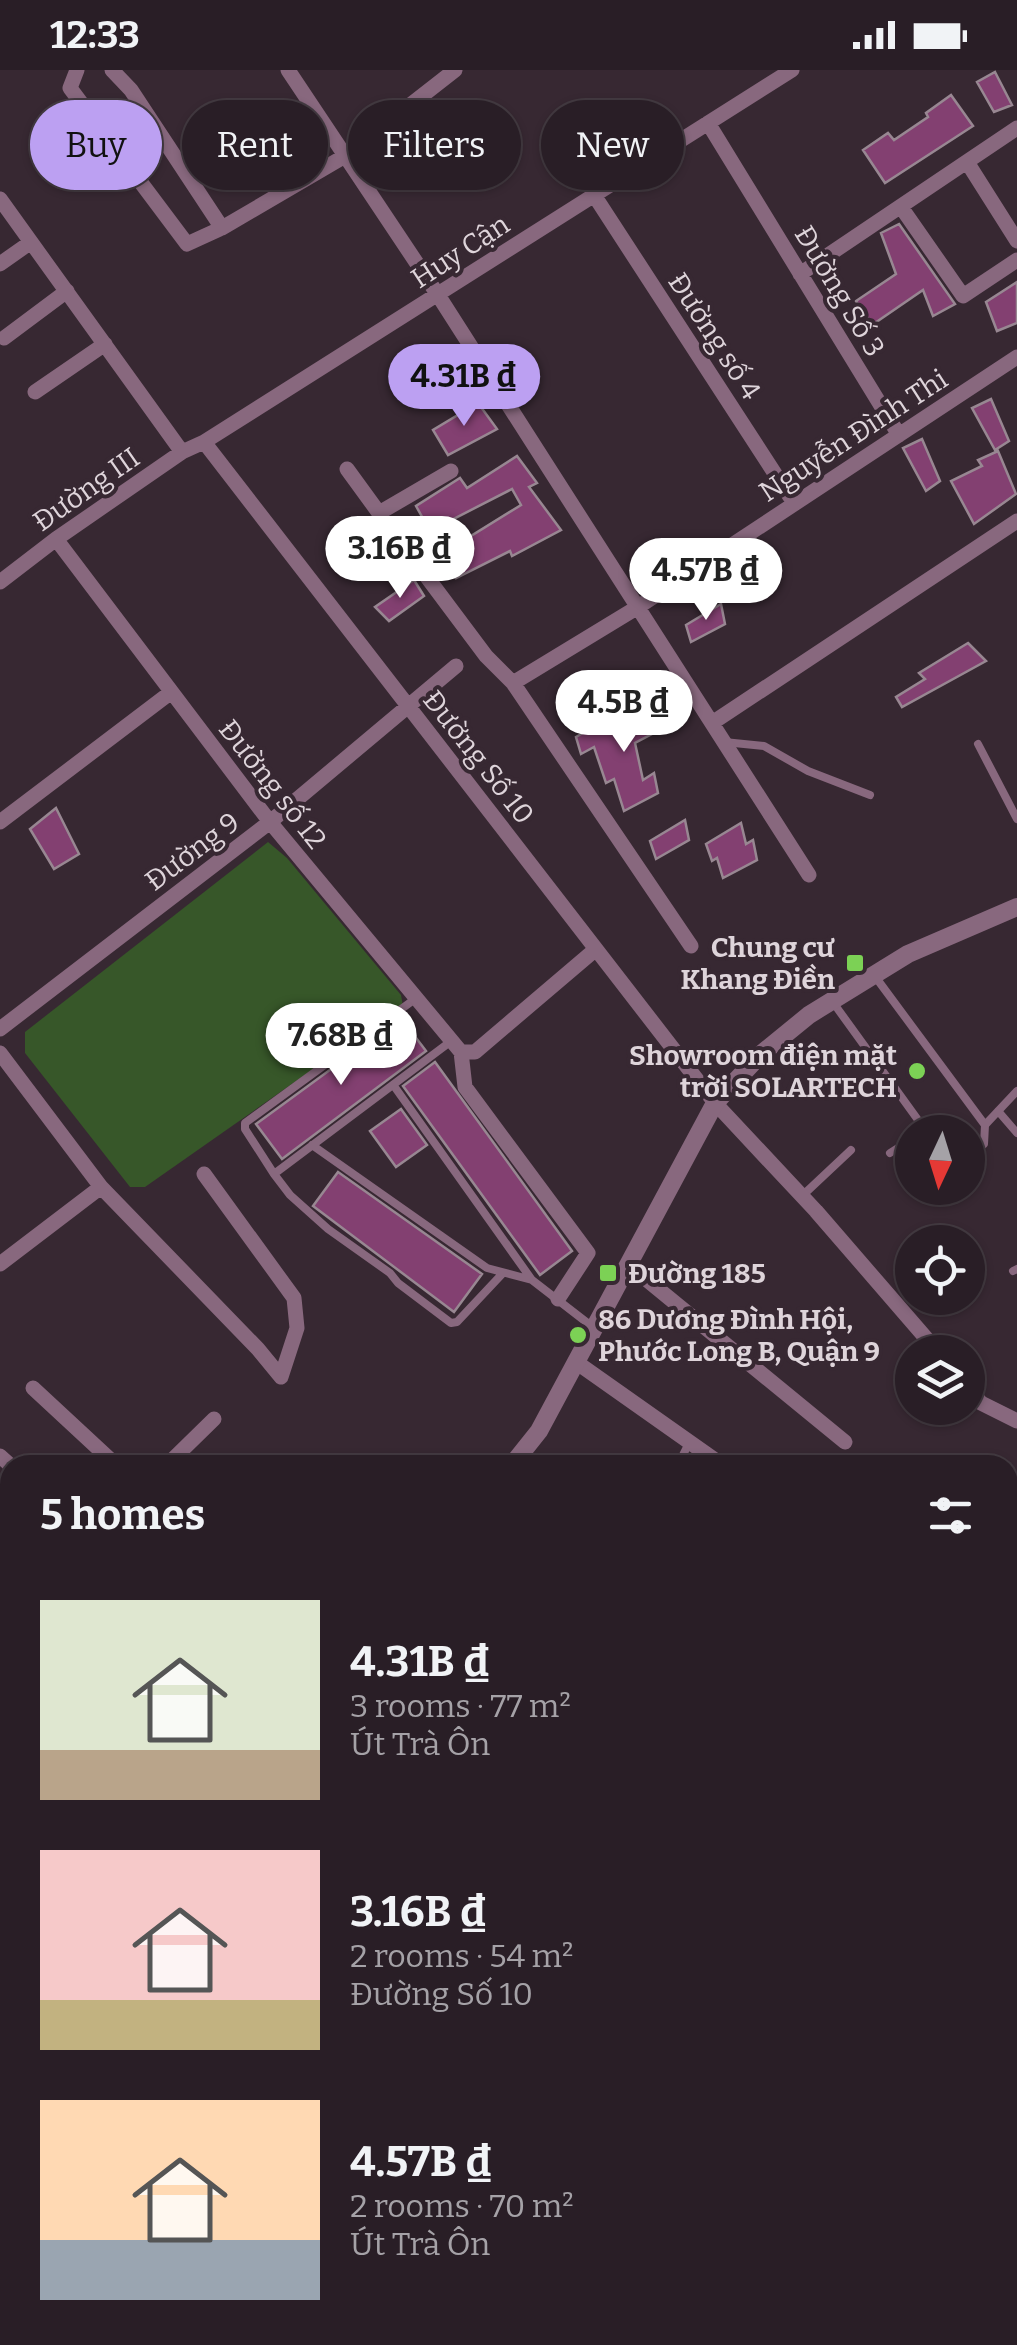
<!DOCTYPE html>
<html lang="en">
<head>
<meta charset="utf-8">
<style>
	:root { --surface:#291e26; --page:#31272e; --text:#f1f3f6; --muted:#a5a2a7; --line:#453c43; --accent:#bca0f2 }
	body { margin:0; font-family:Bitter,serif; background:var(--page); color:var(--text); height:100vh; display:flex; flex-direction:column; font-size:38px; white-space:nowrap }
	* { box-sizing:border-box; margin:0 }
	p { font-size:32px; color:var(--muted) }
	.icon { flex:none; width:55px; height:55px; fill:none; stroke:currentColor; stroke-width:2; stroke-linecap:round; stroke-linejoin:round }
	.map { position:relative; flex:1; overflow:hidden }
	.details { position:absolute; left:0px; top:1385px; width:1018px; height:890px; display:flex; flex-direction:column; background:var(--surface); border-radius:30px 30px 0 0; box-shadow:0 2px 8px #0004,0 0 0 2px var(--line) }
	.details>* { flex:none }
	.banner { position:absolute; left:30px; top:30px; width:958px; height:90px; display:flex; gap:20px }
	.needle { width:65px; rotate:184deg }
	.tools { position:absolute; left:895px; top:1045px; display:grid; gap:20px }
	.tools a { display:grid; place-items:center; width:90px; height:90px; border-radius:50%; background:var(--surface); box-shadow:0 2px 8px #0004,0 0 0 2px var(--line); font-size:50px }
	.price { position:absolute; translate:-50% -85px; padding:0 22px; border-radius:35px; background:#fff; color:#222; font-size:32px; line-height:65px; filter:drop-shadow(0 2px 5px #0008) }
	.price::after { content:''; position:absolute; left:50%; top:60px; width:30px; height:22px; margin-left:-15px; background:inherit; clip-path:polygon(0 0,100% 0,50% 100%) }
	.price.selected { background:var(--accent); color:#111 }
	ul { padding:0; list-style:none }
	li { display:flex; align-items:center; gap:30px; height:250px; padding:0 40px }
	li span { display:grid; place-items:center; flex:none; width:280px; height:200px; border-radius:0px; color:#555 }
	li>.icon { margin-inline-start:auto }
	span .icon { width:120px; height:120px; fill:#fffc; stroke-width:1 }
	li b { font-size:42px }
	h2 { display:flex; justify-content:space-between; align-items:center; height:120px; padding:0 40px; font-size:42px }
	.tag { padding:0 35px; border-radius:45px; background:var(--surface); box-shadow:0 2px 8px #0004,0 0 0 2px var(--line); font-size:35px; line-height:90px }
	.tag.selected { background:var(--accent); color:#111 }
	.status { display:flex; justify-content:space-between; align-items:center; height:70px; padding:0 50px; background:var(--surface); direction:ltr }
	.status svg { height:28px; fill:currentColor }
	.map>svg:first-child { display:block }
</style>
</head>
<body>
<div class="status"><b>12:33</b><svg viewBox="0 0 49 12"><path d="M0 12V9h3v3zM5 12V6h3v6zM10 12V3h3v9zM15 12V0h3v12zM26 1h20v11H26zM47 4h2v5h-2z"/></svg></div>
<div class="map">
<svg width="1017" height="2275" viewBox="0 0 1017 2275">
	<rect width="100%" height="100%" fill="#372832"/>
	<path fill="#375729" d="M 268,772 L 287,788 L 401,925 L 403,936 L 145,1117 L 130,1117 L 25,983 L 25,962 Z"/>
	<path fill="#834071" stroke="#988792" stroke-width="2.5" d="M 995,2 L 1012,35 L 994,42 L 977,12 Z
		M 951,25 L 973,56 L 885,113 L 863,80 L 888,63 L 894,70 L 928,47 L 926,43 Z
		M 899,154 L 955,234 L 933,246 L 923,220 L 872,255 L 856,231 L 896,204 L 881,163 Z
		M 1017,212 L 1017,253 L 997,261 L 986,232 Z
		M 991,329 L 1009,371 L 995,380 L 972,338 Z
		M 478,333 L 497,359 L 448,385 L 433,360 Z
		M 922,369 L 940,411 L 926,421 L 903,378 Z
		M 998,381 L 1016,424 L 974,454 L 951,411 L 982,396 L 978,390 Z
		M 517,386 L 537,413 L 529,417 L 561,460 L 512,486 L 510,481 L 456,508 L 442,484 L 521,435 L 512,419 L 430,461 L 416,436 L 460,408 L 467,418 Z
		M 414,510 L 424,526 L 389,551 L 375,537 Z
		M 721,534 L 725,554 L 691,572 L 686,555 Z
		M 968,573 L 986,591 L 902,637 L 896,627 L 925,609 L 919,603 Z
		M 665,635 L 669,655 L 635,673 L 643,710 L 654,703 L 658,723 L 624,741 L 614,709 L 606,713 L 594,677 L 581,684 L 576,667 L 611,646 L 615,665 Z
		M 56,738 L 79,784 L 54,799 L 30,759 Z
		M 685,750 L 689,770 L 656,789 L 650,771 Z
		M 741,753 L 746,774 L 753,770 L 757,790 L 723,808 L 717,788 L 712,791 L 706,774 Z
		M 401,948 L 426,981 L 282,1089 L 256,1054 Z
		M 435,992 L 572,1181 L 540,1205 L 403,1016 Z
		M 401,1039 L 427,1075 L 396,1097 L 370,1061 Z
		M 338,1102 L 482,1204 L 454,1242 L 313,1136 Z"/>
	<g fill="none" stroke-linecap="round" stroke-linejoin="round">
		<path stroke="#88687e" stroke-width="8" d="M 724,672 L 764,676 L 808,701 L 870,725
			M 978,674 L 1017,749
			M 874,905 L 985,1055 L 984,1074 L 968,1088
			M 832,931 L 926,1061 L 924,1062
			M 450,972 L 274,1104 L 290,1125 L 328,1159 L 390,1203 L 398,1213 L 451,1253 L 457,1252 L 503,1203
			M 394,1016 L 532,1210 L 594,1258
			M 998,1041 L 1017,1063
			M 985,1055 L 1017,1021
			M 312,1075 L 487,1198 L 532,1210
			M 890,1083 L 912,1069
			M 274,1104 L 245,1059 L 245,1053 L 415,929
			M 802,1126 L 851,1080
			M 1013,1201 L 1017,1199
			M 678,1395 L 689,1373
			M 1016,2166 L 1017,2160
			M 824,2275 L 826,2265"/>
		<path stroke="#88687e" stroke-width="15" d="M 77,0 L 70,18 L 187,174 L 222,158 L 345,86 L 455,0
			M 112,0 L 131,20 L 222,158
			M 288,0 L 438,225 L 809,805
			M 708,53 L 899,365
			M 967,92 L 1017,171
			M 594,125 L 794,433
			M 0,129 L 182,382
			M 901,137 L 963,226 L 1017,190
			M 0,194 L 31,172
			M 800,204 L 1017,58
			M 4,268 L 67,221
			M 35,322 L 105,274
			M 204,372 L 715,1033 L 816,1141 L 938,1282
			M 347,399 L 379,443
			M 451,401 L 379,443 L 486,586 L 513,613 L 691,876
			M 56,469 L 270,752 L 461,982
			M 0,512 L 56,469 L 182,382 L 204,372 L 792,0
			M 513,613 L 638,537 L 1017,287
			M 712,653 L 1017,451
			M 0,752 L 170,623
			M 0,959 L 270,752 L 456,596
			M 461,982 L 465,1017 L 588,1183 L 558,1229
			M 461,982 L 475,982 L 596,879
			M 0,983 L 101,1117 L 258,1279 L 281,1307
			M 204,1104 L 294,1228 L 297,1258 L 281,1307
			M 0,1194 L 101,1117
			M 630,1196 L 845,1372
			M 576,1292 L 722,1395
			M 968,1317 L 981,1333 L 1017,1351
			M 33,1318 L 116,1395
			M 0,1386 L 10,1395
			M 167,1395 L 214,1349
			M 1008,1550 L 1017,1558
			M 1008,1578 L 1017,1565
			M 0,1687 L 5,1701 L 0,1712
			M 1008,1984 L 1017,1988
			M 1008,2083 L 1017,2086
			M 440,2265 L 445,2275
			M 455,2275 L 463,2265
			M 708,2275 L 711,2265
			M 953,2275 L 953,2265"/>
		<path stroke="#88687e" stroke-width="18" d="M 512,1395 L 539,1361 L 715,1033 L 760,985 L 809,945 L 908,884 L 1017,837
			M 0,2010 L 10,2003"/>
	</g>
	<g fill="#7cd155" stroke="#372832" stroke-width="4">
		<rect x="845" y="883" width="20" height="20" rx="5"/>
		<circle cx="917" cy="1001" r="10"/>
		<rect x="598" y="1193" width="20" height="20" rx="5"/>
		<circle cx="578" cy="1265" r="10"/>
	</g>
	<g text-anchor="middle" stroke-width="8" stroke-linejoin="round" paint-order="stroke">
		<g font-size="28" fill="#ded4da" stroke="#372832">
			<text transform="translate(460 181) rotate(-33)" y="10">Huy Cận</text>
			<text transform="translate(840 221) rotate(59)" y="10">Đường Số 3</text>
			<text transform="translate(715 266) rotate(57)" y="10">Đường số 4</text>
			<text transform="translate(853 365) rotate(-33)" y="10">Nguyễn Đình Thi</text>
			<text transform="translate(86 419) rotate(-35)" y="10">Đường III</text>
			<text transform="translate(479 687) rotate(52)" y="10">Đường Số 10</text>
			<text transform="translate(273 714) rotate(52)" y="10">Đường số 12</text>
			<text transform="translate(192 781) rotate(-37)" y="10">Đường 9</text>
		</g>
		<g font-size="28" font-weight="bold" fill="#ded4da" stroke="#372832" text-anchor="end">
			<text x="835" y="887">Chung cư<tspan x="835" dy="32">Khang Điền</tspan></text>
			<text x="897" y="995">Showroom điện mặt<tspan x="897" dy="32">trời SOLARTECH</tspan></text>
			<text x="628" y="1213" text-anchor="start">Đường 185</text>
			<text x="598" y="1259" text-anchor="start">86 Dương Đình Hội,<tspan x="598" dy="32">Phước Long B, Quận 9</tspan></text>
		</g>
	</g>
</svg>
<div class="tools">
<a><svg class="needle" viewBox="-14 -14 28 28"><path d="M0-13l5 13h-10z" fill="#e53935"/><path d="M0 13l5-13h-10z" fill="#a5a2a7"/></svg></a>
<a><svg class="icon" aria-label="locate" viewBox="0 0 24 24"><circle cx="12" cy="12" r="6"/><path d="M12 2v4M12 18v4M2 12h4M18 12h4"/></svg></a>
<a><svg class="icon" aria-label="layers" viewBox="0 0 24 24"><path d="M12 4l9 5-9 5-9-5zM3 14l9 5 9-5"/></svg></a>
</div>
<b class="price selected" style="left:464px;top:359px">4.31B ₫</b>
<b class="price" style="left:400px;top:531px">3.16B ₫</b>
<b class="price" style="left:706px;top:553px">4.57B ₫</b>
<b class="price" style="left:624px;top:685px">4.5B ₫</b>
<b class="price" style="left:341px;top:1018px">7.68B ₫</b>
<div class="banner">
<a class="tag selected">Buy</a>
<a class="tag">Rent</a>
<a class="tag">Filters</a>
<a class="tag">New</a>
</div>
<section class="details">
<h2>5 homes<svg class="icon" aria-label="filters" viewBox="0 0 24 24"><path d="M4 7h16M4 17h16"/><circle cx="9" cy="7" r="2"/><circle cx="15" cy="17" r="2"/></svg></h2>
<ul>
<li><span style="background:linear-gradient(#dfe7d0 75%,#b9a48a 0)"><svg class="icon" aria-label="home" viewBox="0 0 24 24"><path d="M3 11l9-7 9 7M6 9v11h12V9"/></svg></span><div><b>4.31B ₫</b><p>3 rooms · 77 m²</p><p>Út Trà Ôn</p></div></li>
<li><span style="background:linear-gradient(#f6c9c9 75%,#c2b280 0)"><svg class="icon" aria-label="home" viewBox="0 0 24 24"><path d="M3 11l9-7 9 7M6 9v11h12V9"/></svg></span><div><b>3.16B ₫</b><p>2 rooms · 54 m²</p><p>Đường Số 10</p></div></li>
<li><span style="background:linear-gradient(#ffd9b3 70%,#9aa5b1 0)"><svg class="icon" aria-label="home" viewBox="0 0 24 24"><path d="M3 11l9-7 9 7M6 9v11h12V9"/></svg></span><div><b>4.57B ₫</b><p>2 rooms · 70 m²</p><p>Út Trà Ôn</p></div></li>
</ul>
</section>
</div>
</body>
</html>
